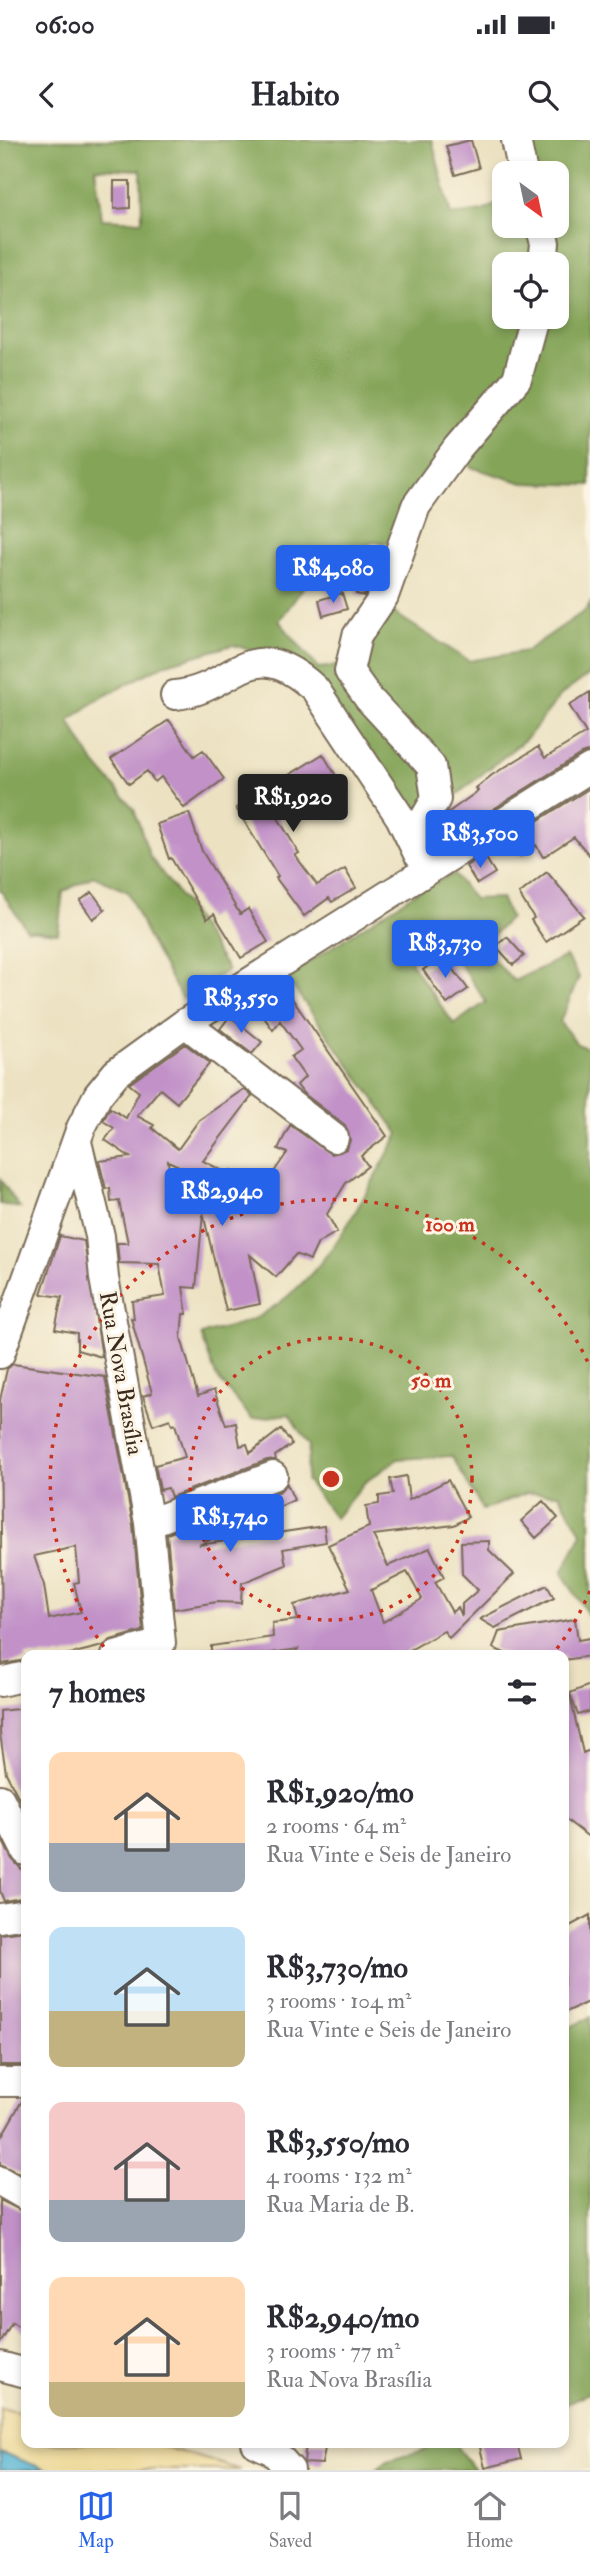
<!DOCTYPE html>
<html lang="en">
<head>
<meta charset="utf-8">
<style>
	:root { --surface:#fff; --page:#f2f2f3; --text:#2b2b33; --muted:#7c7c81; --line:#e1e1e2; --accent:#2563eb }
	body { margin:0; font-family:"IM FELL Double Pica",serif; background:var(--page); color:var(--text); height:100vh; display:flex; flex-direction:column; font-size:26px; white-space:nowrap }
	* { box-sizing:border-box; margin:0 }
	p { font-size:23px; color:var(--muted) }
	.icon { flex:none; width:38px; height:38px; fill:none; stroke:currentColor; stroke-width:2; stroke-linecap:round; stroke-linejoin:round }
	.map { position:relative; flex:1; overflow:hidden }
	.side { position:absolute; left:21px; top:1510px; width:548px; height:798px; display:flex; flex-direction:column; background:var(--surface); border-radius:14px; box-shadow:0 4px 10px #0003 }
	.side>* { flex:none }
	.needle { width:46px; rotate:147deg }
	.tools { position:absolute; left:492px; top:21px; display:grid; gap:14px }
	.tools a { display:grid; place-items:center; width:77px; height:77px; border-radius:14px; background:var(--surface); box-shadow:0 4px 10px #0003; font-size:35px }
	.price { position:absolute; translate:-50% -60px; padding:0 16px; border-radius:7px; background:var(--accent); color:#fff; font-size:23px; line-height:46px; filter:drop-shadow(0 2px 4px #0008) }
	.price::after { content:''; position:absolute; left:50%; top:42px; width:21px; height:16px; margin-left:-10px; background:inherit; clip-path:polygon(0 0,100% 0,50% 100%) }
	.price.selected { background:#222; color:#fff }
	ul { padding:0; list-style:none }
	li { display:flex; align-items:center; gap:21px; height:175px; padding:0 28px }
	li span { display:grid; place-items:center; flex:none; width:196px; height:140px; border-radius:14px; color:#555 }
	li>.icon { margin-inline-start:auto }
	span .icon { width:84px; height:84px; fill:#fffc; stroke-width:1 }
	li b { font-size:30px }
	h2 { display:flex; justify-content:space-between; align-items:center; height:84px; padding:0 28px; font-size:30px }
	.status { display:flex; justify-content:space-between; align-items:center; height:49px; padding:0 35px; background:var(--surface); direction:ltr }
	.status svg { height:19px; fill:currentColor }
	header { display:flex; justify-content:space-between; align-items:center; height:91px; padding:0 28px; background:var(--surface); font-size:32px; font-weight:700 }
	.tabs { display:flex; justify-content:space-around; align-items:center; height:98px; border-top:2px solid var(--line); background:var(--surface); font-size:19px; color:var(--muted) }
	.tabs a { display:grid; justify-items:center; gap:4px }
	.tabs .selected { color:var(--accent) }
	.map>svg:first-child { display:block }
</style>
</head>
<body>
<div class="status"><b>06:00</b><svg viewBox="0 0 49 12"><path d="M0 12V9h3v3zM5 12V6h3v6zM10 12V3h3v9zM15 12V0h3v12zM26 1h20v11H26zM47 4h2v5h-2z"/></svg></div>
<header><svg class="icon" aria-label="back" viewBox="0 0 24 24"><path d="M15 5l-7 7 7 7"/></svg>Habito<svg class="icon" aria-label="search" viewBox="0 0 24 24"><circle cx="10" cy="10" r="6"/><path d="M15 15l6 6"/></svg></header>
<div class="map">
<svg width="590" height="2330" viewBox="0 0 590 2330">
	<rect width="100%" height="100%" fill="#fcf5e5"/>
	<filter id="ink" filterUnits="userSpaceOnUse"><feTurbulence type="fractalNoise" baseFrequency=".0143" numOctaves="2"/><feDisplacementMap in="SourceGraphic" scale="14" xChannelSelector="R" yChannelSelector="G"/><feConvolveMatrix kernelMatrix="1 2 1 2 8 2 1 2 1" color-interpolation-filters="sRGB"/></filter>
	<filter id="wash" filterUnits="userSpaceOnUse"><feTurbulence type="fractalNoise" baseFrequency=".00686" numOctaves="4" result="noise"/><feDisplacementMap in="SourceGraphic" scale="28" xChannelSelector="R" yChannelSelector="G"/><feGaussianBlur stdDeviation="1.57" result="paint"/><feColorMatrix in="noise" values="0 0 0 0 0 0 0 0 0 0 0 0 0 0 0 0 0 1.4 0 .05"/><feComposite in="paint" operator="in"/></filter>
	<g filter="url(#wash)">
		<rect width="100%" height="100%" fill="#ece2c2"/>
		<path fill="#84a459" stroke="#60673c" stroke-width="2" fill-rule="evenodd" d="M 0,0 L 432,0 L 451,75 L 483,71 L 504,60 L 504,86 L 556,86 L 556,33 L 517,33 L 526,0 L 590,0 L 590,345 L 523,343 L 470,327 L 454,297 L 388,403 L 374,402 L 324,419 L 279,481 L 318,528 L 338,526 L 388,469 L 469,521 L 526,511 L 586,470 L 590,463 L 590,534 L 561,555 L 528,597 L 412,691 L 358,608 L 258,512 L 233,505 L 163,525 L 95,561 L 69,581 L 92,620 L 134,669 L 150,717 L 185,763 L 228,830 L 182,859 L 147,796 L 128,752 L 93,736 L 63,752 L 58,793 L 27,790 L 0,750 ZM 95,28 L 141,30 L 142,81 L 102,79 ZM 504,124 L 556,124 L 556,177 L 504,177 Z
			M 454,734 L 474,759 L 501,758 L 510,778 L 481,807 L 514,841 L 566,816 L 579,837 L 560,882 L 577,904 L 590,909 L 590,1478 L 562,1433 L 582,1394 L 559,1354 L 527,1353 L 483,1370 L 452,1316 L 398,1319 L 364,1343 L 335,1378 L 306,1340 L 309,1306 L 289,1274 L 252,1279 L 216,1236 L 201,1195 C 220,1188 244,1185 261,1175 C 330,1135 361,1059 399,994 L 286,837 L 423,748 ZM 444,800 L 486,862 L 454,884 L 410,822 Z
			M 0,1039 L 20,1068 L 0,1064 Z
			M 590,1877 L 590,2252 L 567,2263 L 564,2270 L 564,1890 Z
			M 429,2303 L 458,2303 L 458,2309 L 475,2330 L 376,2330 L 388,2321 L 427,2309 Z"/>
		<path fill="#eeda9e" stroke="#94825e" stroke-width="2" d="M 0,2268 L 26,2274 L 26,2303 L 152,2303 L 241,2330 L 47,2330 L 0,2312 Z"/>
		<path fill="#56b5d4" stroke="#487079" stroke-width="2" d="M 0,2312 L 47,2330 L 0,2330 Z"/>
		<g id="blocks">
			<path fill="#c191c8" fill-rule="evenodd" d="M 471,0 L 479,28 L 455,35 L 446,6 Z
				M 114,41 L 130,41 L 130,68 L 114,69 Z
				M 359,433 L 374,435 L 364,456 L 356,454 Z
				M 342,453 L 347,469 L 323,476 L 319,460 Z
				M 590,552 L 590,611 L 581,614 L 433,707 L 430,701 L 439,687 L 450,681 L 446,674 L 478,651 L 476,648 L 492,635 L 538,607 L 545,618 L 586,593 L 569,565 Z
				M 169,580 L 194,616 L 203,610 L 224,639 L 184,668 L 161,637 L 155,642 L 147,631 L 129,644 L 111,619 Z
				M 323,614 L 339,641 L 278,678 L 299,713 L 295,715 L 317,745 L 345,729 L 356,748 L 332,762 L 329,758 L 304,776 L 276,738 L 278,736 L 236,668 Z
				M 590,648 L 590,716 L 574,697 L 543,717 L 536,705 L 521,716 L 510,698 Z
				M 189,673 L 202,711 L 240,774 L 248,769 L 268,802 L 241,818 L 214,774 L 207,779 L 171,718 L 169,719 L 157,684 Z
				M 484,715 L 495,733 L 477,744 L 466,726 Z
				M 547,732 L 584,776 L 546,802 L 531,780 L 534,778 L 519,754 Z
				M 92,752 L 105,770 L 93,779 L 80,761 Z
				M 507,797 L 524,816 L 513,825 L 496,806 Z
				M 443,815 L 468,849 L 447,864 L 423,830 Z
				M 282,844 L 387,996 L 361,1016 L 368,1026 L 346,1043 L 327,1074 L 337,1092 L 318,1103 L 310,1120 L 296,1114 L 276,1137 L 250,1115 L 260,1164 L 226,1171 L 203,1073 L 196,1148 L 183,1147 L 187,1174 L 183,1174 L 181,1198 L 198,1256 L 214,1250 L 226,1285 L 236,1283 L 240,1306 L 247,1304 L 250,1313 L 281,1289 L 292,1304 L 275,1316 L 276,1320 L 267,1320 L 171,1357 L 168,1348 L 160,1350 L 155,1325 L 185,1317 L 175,1284 L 172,1285 L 170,1279 L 153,1285 L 143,1256 L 152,1253 L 131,1178 L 134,1179 L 132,1161 L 165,1156 L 159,1124 L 119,1123 L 117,1103 L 128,1103 L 119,1061 L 111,1062 L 110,1048 L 106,1049 L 99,1021 L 130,1017 L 105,1000 L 114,988 L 103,981 L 110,968 L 126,978 L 139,952 L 129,944 L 185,904 L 210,923 L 177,963 L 160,949 L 137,976 L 154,985 L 152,988 L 178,1009 L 199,980 L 244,949 L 252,956 L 203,1021 L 229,1034 L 232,1030 L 260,1052 L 287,1013 L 278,1009 L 290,985 L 331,1014 L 347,1009 L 350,1000 L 345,985 L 303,953 L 297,945 L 305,937 L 291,917 L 301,910 L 280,881 L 273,890 L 254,863 ZM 168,1021 L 207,1039 L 237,1054 L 173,1068 Z
				M 230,876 L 262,902 L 252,914 L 220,889 Z
				M 60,1096 L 84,1101 L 102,1217 L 77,1210 L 77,1193 L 55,1189 L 62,1157 L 41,1154 Z
				M 13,1224 L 105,1237 L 133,1385 L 143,1491 L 111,1500 L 103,1506 L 62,1516 L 26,1516 L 26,1520 L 2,1524 L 0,1260 L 7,1229 ZM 76,1407 L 79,1442 L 74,1443 L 81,1472 L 49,1479 L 44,1445 L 34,1416 Z
				M 406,1336 L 409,1360 L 448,1340 L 468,1377 L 454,1385 L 373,1395 L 388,1426 L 430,1408 L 444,1437 L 435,1442 L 452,1472 L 458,1467 L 462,1476 L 462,1464 L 478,1450 L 462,1434 L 461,1402 L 489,1401 L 489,1410 L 514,1434 L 449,1498 L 444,1491 L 399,1516 L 293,1516 L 298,1509 L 251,1516 L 211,1516 L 211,1506 L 273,1497 L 272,1483 L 298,1480 L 294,1465 L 350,1449 L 328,1405 L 369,1387 L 366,1366 L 379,1364 L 379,1356 L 393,1354 L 390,1339 ZM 407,1432 L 422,1459 L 383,1482 L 371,1450 Z
				M 287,1344 L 294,1360 L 199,1405 L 324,1386 L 326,1402 L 283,1409 L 286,1425 L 242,1443 L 241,1463 L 217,1462 L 174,1469 L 167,1394 L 279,1352 Z
				M 543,1361 L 558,1378 L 536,1398 L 521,1381 Z
				M 547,1445 L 554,1458 L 495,1488 L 480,1479 Z
				M 575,1479 L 578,1500 L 590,1498 L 590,1516 L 564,1520 L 564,1516 L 511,1516 L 493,1508 L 499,1492 Z
				M 590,1545 L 590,1571 L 578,1575 L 570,1553 Z
				M 570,1556 L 583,1613 L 590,1610 L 590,1698 L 564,1678 L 564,1557 Z
				M 26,1568 L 26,1672 L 6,1633 L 0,1594 L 0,1571 Z
				M 0,1696 L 12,1719 L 26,1734 L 26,1756 L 21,1758 L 4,1761 L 0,1751 Z
				M 590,1775 L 590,1861 L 564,1873 L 564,1789 Z
				M 26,1791 L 26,1925 L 0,1925 L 0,1794 Z
				M 23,1959 L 26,1959 L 26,2037 L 0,2024 L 0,1999 Z
				M 0,2060 L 26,2073 L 26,2192 L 12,2183 L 0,2204 Z
				M 306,2303 L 326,2303 L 322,2324 L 304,2323 Z
				M 479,2303 L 517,2303 L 521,2319 L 485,2328 Z"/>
		</g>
	</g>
	<g filter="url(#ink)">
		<use href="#blocks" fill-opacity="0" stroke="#796a57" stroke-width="2"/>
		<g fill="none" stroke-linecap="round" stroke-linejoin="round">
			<g stroke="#796a57" stroke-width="32">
				<path id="minor" d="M 516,0 L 523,33
					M 540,86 L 545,103 L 543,124
					M 175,555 C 237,549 249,489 315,549 L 400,677 L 418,714
					M 412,700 L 436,659 L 431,626 L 369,559 L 349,531 L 357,496 L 384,456 L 416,366 L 457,309 L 517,239 L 534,177
					M 185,883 L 334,998
					M 77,1002 L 100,1096 L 104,1138 L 149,1383 L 161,1503 L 116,1516
					M 0,1214 L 81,988 L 98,955 L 116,933 L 185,883 L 590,628
					M 149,1383 L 273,1336
					M 0,1542 L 26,1536
					M 0,1659 L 26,1711
					M 0,1778 L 26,1774
					M 0,1942 L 26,1942
					M 0,2041 L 26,2056
					M 0,2226 L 26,2233
					M 256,2303 L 273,2311 L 290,2330"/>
			</g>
			<use href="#minor" stroke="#fff" stroke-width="28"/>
		</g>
	</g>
	<g fill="none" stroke="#c8321e" stroke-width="3.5" stroke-dasharray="3.5 7">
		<circle cx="331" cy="1339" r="141"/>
		<path d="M590 1451A282 282 0 0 1 552 1515M110 1515A282 282 0 1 1 590 1227"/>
	</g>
	<g text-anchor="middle" stroke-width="6" stroke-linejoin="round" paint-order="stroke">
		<g font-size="23" fill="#3b2a1e" stroke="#fcf5e5">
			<text transform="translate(122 1233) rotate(80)" y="8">Rua Nova Brasília</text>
		</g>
	</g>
	<circle cx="331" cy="1339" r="10" fill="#c8321e" stroke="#fcf5e5" stroke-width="3.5"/>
	<g font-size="21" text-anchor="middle" font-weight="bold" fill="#c8321e" stroke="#fcf5e5" stroke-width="6" stroke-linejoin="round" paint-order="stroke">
		<text x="450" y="1091">100 m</text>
		<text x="431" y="1247">50 m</text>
	</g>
</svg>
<div class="tools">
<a><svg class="needle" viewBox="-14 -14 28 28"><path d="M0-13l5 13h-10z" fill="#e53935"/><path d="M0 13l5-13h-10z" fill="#7c7c81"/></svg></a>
<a><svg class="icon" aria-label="locate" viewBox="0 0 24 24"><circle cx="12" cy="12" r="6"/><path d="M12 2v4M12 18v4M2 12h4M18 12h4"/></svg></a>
</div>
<b class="price" style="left:333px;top:465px">R$4,080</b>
<b class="price selected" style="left:293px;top:694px">R$1,920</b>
<b class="price" style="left:480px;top:730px">R$3,500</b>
<b class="price" style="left:445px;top:840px">R$3,730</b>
<b class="price" style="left:241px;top:895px">R$3,550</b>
<b class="price" style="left:222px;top:1088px">R$2,940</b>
<b class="price" style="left:230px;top:1414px">R$1,740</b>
<section class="side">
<h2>7 homes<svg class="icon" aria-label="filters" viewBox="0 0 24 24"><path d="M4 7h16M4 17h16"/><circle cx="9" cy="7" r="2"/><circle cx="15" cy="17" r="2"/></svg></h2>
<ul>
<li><span style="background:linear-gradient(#ffd9b3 65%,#9aa5b1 0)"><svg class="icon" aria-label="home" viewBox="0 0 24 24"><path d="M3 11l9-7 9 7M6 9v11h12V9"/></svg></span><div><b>R$1,920/mo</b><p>2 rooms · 64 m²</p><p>Rua Vinte e Seis de Janeiro</p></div></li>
<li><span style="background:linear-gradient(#bfe0f5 60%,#c2b280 0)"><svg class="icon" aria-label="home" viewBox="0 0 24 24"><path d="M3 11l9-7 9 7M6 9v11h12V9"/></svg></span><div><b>R$3,730/mo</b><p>3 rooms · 104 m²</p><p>Rua Vinte e Seis de Janeiro</p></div></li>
<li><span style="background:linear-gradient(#f6c9c9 70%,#9aa5b1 0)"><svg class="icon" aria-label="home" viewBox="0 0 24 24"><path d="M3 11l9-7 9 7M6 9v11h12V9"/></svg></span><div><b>R$3,550/mo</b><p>4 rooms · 132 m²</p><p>Rua Maria de B.</p></div></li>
<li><span style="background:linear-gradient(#ffd9b3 75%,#c2b280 0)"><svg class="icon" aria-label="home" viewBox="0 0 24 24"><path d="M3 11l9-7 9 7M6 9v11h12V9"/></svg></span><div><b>R$2,940/mo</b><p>3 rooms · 77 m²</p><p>Rua Nova Brasília</p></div></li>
</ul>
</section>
</div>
<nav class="tabs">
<a class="selected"><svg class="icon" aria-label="map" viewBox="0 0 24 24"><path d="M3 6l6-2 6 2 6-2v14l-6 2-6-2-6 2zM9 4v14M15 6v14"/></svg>Map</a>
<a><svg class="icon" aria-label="saved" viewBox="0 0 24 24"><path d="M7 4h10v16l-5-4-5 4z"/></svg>Saved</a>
<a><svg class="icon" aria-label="home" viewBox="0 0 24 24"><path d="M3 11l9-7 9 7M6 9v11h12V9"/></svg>Home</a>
</nav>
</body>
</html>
